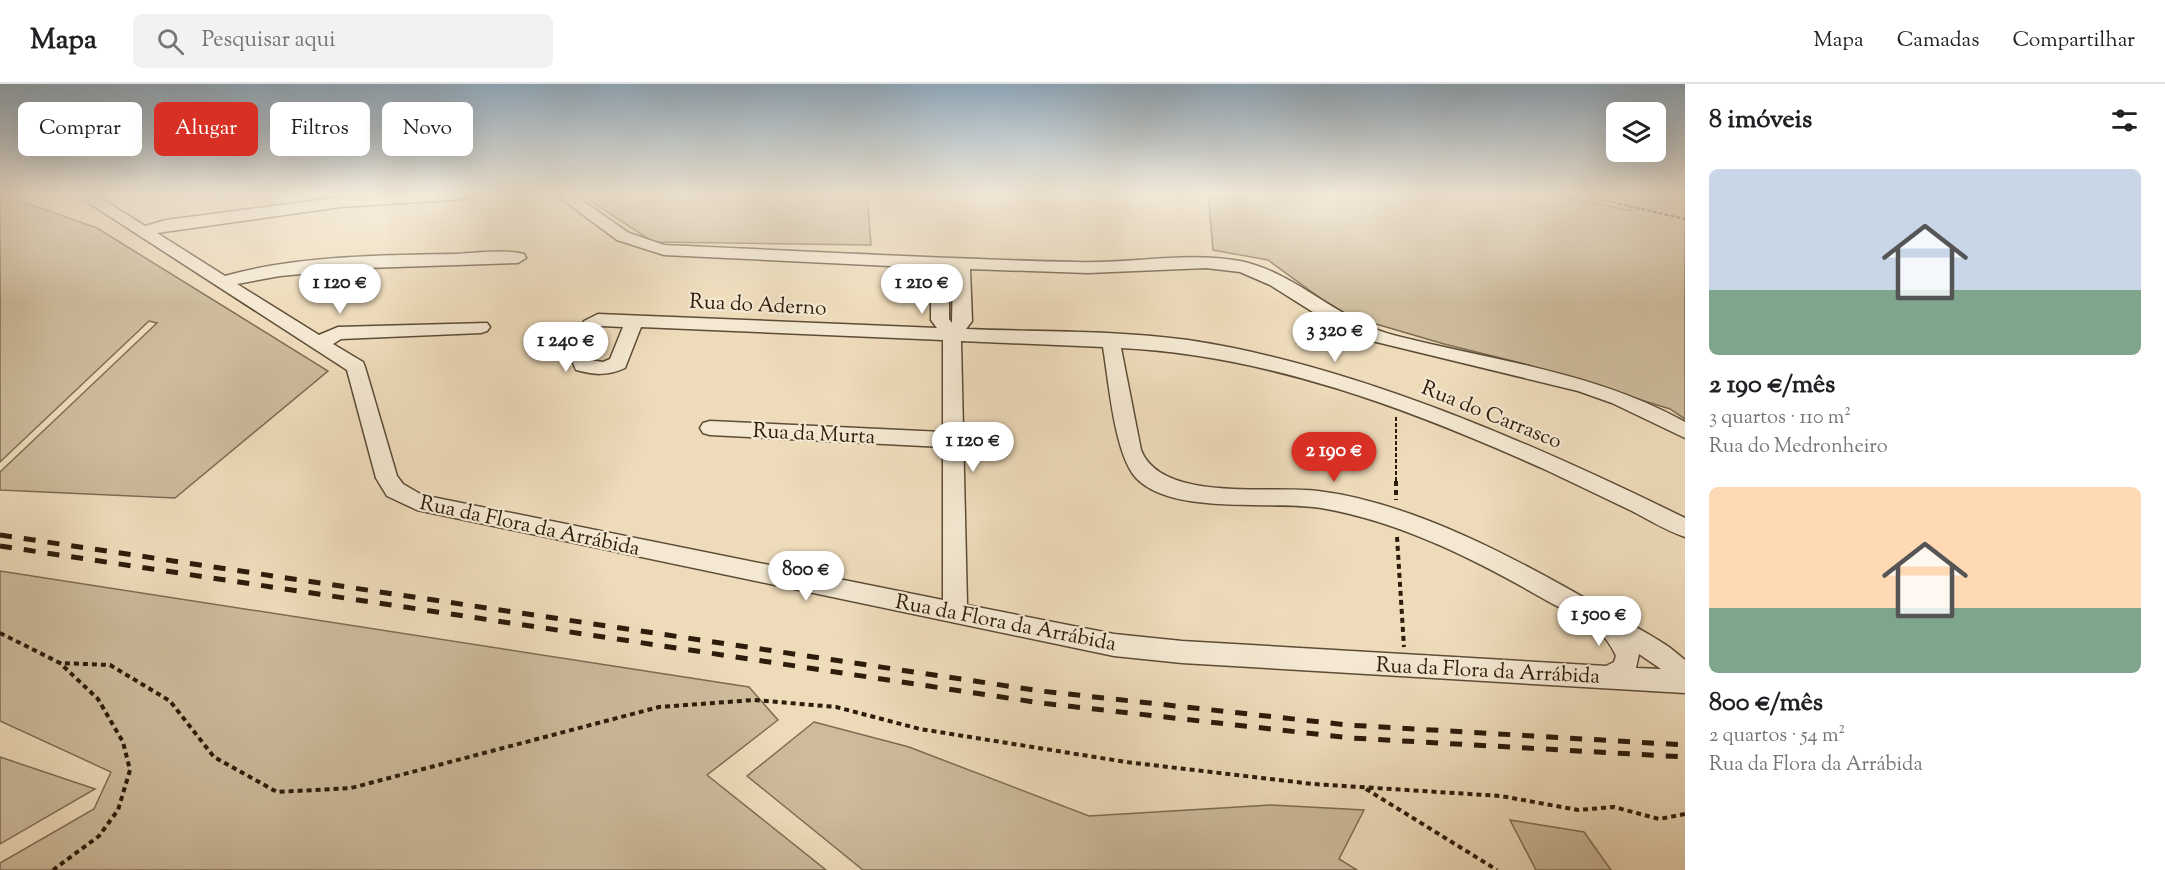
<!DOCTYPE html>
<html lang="pt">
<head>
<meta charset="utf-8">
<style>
	:root { --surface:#fff; --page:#f2f2f2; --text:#202124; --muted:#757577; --line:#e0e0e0; --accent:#d93025 }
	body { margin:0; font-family:"Sorts Mill Goudy",serif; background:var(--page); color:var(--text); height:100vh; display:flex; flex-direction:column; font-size:22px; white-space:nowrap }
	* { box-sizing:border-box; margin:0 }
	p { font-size:20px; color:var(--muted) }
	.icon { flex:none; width:33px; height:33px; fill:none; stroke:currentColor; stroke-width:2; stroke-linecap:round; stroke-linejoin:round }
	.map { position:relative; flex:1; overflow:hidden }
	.drawer { display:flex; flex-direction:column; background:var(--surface); width:480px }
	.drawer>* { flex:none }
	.guide { position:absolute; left:18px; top:18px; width:570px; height:54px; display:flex; gap:12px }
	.fabs { position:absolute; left:1606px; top:18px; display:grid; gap:12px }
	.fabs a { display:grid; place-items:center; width:60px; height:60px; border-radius:9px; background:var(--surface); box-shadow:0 6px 24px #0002; font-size:30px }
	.price { position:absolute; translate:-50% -51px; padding:0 14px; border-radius:21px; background:#fff; color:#222; font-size:20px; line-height:39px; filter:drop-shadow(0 2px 3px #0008) }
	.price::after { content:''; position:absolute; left:50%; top:36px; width:18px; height:14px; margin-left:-9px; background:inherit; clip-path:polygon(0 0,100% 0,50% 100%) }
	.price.active { background:var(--accent); color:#fff }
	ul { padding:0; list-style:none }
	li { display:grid; align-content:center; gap:12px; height:318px; padding:0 24px }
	li span { display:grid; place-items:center; height:186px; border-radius:9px; color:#555 }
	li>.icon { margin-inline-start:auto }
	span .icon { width:108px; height:108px; fill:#fffc; stroke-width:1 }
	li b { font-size:26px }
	h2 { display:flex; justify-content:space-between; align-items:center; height:72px; padding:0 24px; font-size:26px }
	.tag { padding:0 21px; border-radius:9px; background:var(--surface); box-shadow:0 6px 24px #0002; font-size:21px; line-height:54px }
	.tag.active { background:var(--accent); color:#fff }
	header { display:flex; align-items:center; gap:36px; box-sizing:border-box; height:84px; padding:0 30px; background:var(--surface); border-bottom:2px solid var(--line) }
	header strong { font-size:28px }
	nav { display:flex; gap:33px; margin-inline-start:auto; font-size:21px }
	.search { width:420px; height:54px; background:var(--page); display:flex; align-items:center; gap:15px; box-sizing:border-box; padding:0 21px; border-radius:9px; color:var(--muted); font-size:22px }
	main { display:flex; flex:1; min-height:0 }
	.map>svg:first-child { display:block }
</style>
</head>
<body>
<header>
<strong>Mapa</strong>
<div class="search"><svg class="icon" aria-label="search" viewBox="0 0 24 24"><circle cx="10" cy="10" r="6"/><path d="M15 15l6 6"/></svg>Pesquisar aqui</div>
<nav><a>Mapa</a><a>Camadas</a><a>Compartilhar</a></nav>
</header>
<main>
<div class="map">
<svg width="1685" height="786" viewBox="0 0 1685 786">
	<rect width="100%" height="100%" fill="#eedbba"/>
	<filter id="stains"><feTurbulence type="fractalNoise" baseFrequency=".00333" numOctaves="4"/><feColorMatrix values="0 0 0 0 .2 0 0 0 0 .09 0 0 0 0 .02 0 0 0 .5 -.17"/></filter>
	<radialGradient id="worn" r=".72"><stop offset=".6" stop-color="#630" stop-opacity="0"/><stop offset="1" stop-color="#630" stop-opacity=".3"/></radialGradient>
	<path fill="#cdbb9c" stroke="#7d6c53" stroke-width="1.5" d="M 0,110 L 97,144 L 328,287 L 175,414 L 0,406 L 0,388 L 157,239 L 149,237 L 0,378 Z
		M 580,110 L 867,110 L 871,161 L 653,158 Z
		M 1208,110 L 1553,110 L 1632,127 L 1620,110 L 1685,110 L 1685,335 L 1670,325 L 1529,281 L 1444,260 L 1342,230 L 1268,176 L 1213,166 Z
		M 0,487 L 749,603 L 778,636 L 707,691 L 826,786 L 0,786 L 0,779 L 94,725 L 111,688 L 0,637 Z
		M 814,638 L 909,663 L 1089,732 L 1271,721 L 1364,726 L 1339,775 L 1357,786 L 863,786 L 747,692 Z
		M 0,673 L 95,705 L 0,760 Z
		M 1510,736 L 1584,748 L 1611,786 L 1536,786 Z"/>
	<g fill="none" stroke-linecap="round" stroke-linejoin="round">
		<g stroke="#5d4c36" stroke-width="3">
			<path id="minor" d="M 75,110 L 94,110 L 145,142 L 166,136 L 341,113 L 473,110 L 465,115 L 341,123 L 157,149 L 225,192 C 293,172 384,171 455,170 C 476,169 503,165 524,170 L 526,174 L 518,179 L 366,184 L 280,192 L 237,200 L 319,251 L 338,243 L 487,239 L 490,243 L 487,247 L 481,249 L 341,255 L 333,260 L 363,278 L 365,283 L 397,392 L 403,400 L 422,411 L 943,516 L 943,363 L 710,351 L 703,349 L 700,344 L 703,339 L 710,337 L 943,348 L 943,256 L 641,243 L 625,284 C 607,292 595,291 576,286 L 570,272 L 584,237 L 598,230 L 937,244 L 931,236 L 931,184 L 664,171 L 617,156 L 555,110 L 573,110 L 629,149 L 664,161 C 802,167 939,175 1076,178 C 1131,180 1186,167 1240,177 C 1298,189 1339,238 1397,252 C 1495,277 1595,288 1685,338 L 1685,354 L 1612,319 L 1578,307 L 1368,256 L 1332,240 L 1270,201 L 1240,188 L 1206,184 L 1088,189 L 970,185 L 972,237 L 966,245 C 1039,248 1115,246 1188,256 C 1355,281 1534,360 1685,434 L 1685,453 C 1667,447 1649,436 1632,427 C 1603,413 1575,400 1546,386 C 1412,326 1269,271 1121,264 L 1141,366 C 1162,419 1271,401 1318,407 C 1415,419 1519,476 1602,524 C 1625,537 1648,549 1669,563 L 1685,576 L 1685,609 L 1182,579 L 1114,572 L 417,426 L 387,412 L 376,394 L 347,286 ZM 949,185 L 953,185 L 952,239 L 949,235 ZM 601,242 L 623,243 L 610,275 L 603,278 L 590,276 L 588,272 L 598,244 ZM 961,257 L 1103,263 C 1109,298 1114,369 1136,394 C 1172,432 1272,416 1321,424 C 1403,438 1480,478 1551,519 C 1566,527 1586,535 1598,546 C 1605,553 1612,563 1616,572 L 1614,578 L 1606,582 L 1182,557 L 1114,550 L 967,521 ZM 1639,570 L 1661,585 L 1636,584 Z"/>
		</g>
		<path stroke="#2d1c0a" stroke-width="2" stroke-dasharray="4 2" stroke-linecap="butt" d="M 1577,110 L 1685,135
			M 1396,333 L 1396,398"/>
		<path stroke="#2d1c0a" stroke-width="4" stroke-dasharray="5 4" stroke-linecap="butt" d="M 1396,397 L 1396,416
			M 1397,453 L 1404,563
			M 0,549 L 60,579 L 110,581 L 170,617 L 214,673 L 277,708 L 351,704 L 659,623 L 754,616 L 836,623 L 920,645 L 1126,678 L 1313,700 L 1501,712 L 1578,726 L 1614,723 L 1659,735 L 1685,730
			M 1366,705 L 1497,786
			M 53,786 L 99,752 L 118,726 L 130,686 L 123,658 L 98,615 L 60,579"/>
		<use href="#minor" fill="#f4e8d2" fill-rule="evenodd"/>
		<path stroke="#2d1c0a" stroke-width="5" stroke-dasharray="12 12" stroke-linecap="butt" d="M 0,451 L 1041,607 L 1348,641 L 1685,661
			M 0,462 L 1041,619 L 1351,654 L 1685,673"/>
	</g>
	<linearGradient id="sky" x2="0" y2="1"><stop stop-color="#90aabe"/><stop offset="0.5" stop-color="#f7efe0"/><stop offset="1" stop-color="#f7efe0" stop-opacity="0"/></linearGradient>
	<rect width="1685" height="220" fill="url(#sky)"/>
	<g text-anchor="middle" stroke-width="4.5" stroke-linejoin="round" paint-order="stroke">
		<g font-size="21" fill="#2d1c0a" stroke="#f4e8d2">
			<text transform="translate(758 220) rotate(3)" y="7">Rua do Aderno</text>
			<text transform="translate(1492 330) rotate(22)" y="7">Rua do Carrasco</text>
			<text transform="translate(814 349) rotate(3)" y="7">Rua da Murta</text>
			<text transform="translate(530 441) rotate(12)" y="7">Rua da Flora da Arrábida</text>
			<text transform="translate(1006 538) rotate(11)" y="7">Rua da Flora da Arrábida</text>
			<text transform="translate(1488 586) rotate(3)" y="7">Rua da Flora da Arrábida</text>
		</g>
	</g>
	<rect width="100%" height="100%" filter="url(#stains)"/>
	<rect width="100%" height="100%" fill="url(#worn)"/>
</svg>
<div class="fabs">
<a><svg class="icon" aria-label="layers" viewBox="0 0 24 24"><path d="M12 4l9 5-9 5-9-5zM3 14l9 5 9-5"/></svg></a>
</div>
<b class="price" style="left:340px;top:231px">1 120 €</b>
<b class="price" style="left:922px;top:231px">1 210 €</b>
<b class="price" style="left:1335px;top:279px">3 320 €</b>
<b class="price" style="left:566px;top:289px">1 240 €</b>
<b class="price" style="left:973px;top:389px">1 120 €</b>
<b class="price active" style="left:1334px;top:399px">2 190 €</b>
<b class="price" style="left:806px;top:518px">800 €</b>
<b class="price" style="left:1599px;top:563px">1 500 €</b>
<div class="guide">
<a class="tag">Comprar</a>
<a class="tag active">Alugar</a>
<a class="tag">Filtros</a>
<a class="tag">Novo</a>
</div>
</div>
<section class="drawer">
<h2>8 imóveis<svg class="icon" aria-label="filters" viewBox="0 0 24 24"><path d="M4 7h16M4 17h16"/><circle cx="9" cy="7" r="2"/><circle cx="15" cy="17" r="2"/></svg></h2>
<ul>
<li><span style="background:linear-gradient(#c9d6e8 65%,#7fa58c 0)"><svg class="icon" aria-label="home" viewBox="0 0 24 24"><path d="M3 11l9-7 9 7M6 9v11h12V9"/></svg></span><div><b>2 190 €/mês</b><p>3 quartos · 110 m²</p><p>Rua do Medronheiro</p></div></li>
<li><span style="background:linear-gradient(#ffd9b3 65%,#7fa58c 0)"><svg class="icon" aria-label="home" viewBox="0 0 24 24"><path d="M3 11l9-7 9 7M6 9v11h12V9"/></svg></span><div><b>800 €/mês</b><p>2 quartos · 54 m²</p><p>Rua da Flora da Arrábida</p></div></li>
</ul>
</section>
</main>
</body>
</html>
